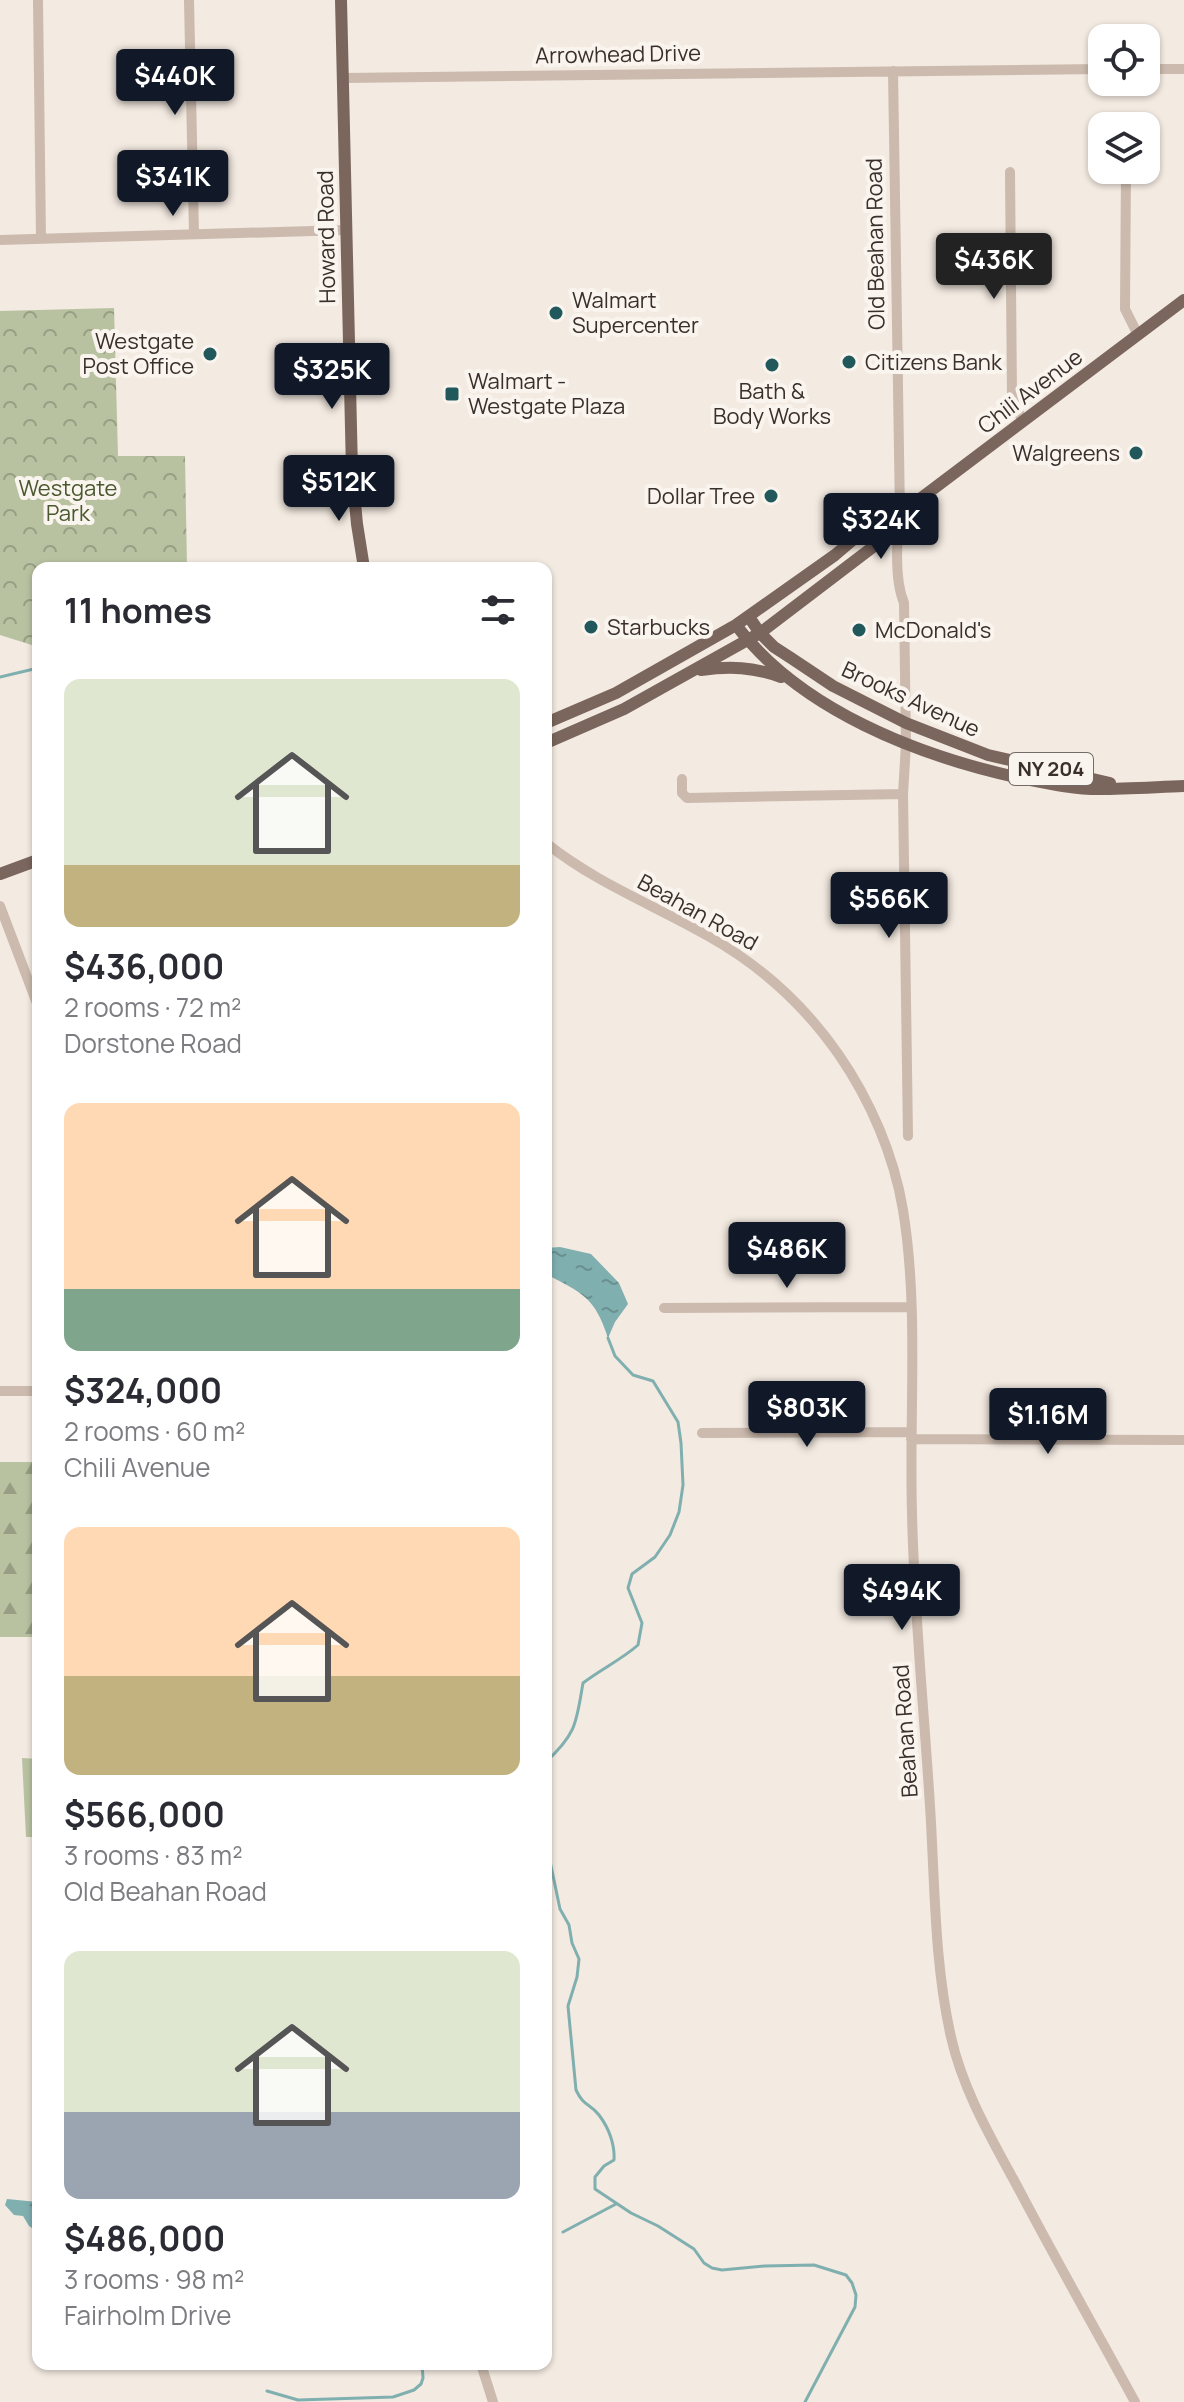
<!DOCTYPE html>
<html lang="en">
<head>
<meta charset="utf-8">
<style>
	:root { --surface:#fff; --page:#f7f7f7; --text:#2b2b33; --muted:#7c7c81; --accent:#111827 }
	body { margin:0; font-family:Manrope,sans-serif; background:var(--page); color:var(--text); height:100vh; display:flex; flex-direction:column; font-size:30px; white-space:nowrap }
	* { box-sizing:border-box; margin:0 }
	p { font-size:26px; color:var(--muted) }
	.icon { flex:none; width:44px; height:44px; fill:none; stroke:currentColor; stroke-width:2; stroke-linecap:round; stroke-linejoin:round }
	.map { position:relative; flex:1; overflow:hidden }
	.details { position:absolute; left:32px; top:562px; width:520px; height:1808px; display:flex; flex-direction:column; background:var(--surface); border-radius:16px; box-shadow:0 2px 6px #0004 }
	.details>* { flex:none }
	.tools { position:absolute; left:1088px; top:24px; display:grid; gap:16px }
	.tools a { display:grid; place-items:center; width:72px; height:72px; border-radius:16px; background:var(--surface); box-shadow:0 2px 6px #0004; font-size:40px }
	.price { position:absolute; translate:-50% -68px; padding:0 18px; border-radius:8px; background:var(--accent); color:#fff; font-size:26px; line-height:52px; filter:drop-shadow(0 2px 4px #0008) }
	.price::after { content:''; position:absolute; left:50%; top:48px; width:24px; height:18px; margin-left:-12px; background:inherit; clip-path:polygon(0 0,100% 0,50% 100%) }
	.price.current { background:#222; color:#fff }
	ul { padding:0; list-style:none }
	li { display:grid; align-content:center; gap:16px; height:424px; padding:0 32px }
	li span { display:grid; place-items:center; height:248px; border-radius:16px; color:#555 }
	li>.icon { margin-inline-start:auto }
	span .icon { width:144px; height:144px; fill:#fffc; stroke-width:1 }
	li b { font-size:34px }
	h2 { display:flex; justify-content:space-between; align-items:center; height:96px; padding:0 32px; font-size:34px }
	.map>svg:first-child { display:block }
</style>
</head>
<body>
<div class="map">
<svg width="1184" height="2402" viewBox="0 0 1184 2402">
	<defs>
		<pattern id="forest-firs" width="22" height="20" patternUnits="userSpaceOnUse" patternTransform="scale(2)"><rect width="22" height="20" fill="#b8c2a1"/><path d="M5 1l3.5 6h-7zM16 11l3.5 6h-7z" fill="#979e83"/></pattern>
		<pattern id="park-crowns" width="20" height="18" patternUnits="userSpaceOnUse" patternTransform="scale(2)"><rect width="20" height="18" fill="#b8c2a1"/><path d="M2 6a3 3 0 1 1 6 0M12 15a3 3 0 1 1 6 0" fill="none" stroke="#979e83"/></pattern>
		<pattern id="water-ripples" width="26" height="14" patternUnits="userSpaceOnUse" patternTransform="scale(2)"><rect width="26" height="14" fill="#80afb0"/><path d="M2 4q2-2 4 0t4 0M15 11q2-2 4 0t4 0" fill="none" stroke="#6a8f8f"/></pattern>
	</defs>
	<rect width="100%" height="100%" fill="#f3eae1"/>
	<path fill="#b8c2a1" d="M 22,1758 L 38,1759 L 38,1837 L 26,1837 Z"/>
	<path fill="url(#forest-firs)" d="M 0,1462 L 38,1462 L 38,1637 L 0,1637 Z"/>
	<path fill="url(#park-crowns)" d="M 114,308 L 118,456 L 185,456 L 187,568 L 38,568 L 38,647 L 0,635 L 0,311 Z"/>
	<path fill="url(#water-ripples)" d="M 560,1247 L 591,1254 L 619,1283 L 628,1304 L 615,1322 L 608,1338 C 595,1297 582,1293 546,1274 L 546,1248 Z
		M 7,2199 L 38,2202 L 38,2232 L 29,2226 L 23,2216 L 14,2215 L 5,2205 Z"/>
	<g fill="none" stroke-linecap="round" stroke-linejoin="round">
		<path stroke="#80afb0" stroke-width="3" d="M 0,677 L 38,668
			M 546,1762 C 577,1733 576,1723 583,1683 C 601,1669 621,1660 638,1645 L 642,1623 L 628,1588 L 632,1574 L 655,1557 L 670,1535 L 679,1512 L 683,1485 L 681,1443 L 678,1422 L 653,1381 L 633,1375 L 615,1356 L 608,1338
			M 546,1842 L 560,1909 L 569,1925 L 572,1943 L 579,1959 L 577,1977 L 568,2006 L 576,2090 C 584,2107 590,2103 599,2115 C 609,2128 615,2145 614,2160 L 604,2166 L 595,2177 L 595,2189 L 631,2213 L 658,2226 L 694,2249 L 704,2263 L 712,2268 L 722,2270 L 765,2266 L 814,2265 L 846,2275 L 852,2283 L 856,2295 L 855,2307 L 805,2402
			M 563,2232 L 616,2204
			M 267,2391 L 298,2400 L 393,2397 L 414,2390 L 421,2384 L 423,2378 L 422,2364"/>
		<path stroke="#cbbaad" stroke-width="10" d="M 38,0 L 41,239
			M 189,0 L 194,234
			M 1146,69 L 1184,69
			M 893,71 L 900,514 C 897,539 894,579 904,603 L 906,744 L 903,794 L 908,1136
			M 343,78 L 1102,69
			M 1126,170 L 1125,309 L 1138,335
			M 1010,172 L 1012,397 L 1022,420
			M 0,240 L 346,230
			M 682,779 L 682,793 L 687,798 L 903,794
			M 546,843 C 596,883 654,905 708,936 C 760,965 805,1006 839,1055 C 870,1100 894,1155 903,1210 C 919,1307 909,1414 912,1513 C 914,1611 924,1709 930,1806 C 935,1883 934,1962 951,2037 C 964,2095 996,2146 1024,2199 C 1060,2267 1098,2334 1135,2402
			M 0,906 L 38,1006
			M 664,1308 L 911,1307
			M 0,1391 L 38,1391
			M 702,1433 L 911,1432
			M 911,1439 L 1184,1440
			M 481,2364 L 493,2402"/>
		<path stroke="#7b665d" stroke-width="12" d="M 341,0 L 352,471 L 357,524 L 364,568
			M 749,617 L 760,633 L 774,647 L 791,658 L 833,686 L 906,723 L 988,755 L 1110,783
			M 736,625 C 800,710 919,756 1020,778 C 1046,783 1072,789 1099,789 C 1127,789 1156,787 1184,786
			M 701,670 C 730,666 753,667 781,677
			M 546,723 L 616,693 L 736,625 L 835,555 L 882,515 L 900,514
			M 546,743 L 624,709 L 760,633 L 886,537 L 900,514 L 1184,300
			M 0,874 L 38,860"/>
	</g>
	<g fill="#21585b" stroke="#faf4ee" stroke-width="3">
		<circle cx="556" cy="313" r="8"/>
		<circle cx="210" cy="354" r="8"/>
		<circle cx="849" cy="362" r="8"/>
		<circle cx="772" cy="365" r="8"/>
		<rect x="444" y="386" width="16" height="16" rx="4"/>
		<circle cx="1136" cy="453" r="8"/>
		<circle cx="771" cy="496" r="8"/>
		<circle cx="591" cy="627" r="8"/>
		<circle cx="859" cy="630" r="8"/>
	</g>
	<g text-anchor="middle" stroke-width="8" stroke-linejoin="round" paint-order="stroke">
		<rect fill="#faf4ee" stroke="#746a66" stroke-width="2" x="1009" y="753" width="84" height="32" rx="6"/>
		<g font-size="20" font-weight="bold" fill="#3a2f2b">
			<text x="1051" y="776">NY 204</text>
		</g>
		<g font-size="22" fill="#3a2f2b" stroke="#faf4ee">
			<text transform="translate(618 54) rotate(-1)" y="8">Arrowhead Drive</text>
			<text transform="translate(326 237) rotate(-91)" y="8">Howard Road</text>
			<text transform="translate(875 244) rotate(-91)" y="8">Old Beahan Road</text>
			<text transform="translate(1030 391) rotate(-37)" y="8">Chili Avenue</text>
			<text transform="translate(911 699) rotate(25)" y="8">Brooks Avenue</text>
			<text transform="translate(698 912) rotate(29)" y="8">Beahan Road</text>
			<text transform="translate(905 1731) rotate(-94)" y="8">Beahan Road</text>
		</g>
		<g font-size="22" fill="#3a2f2b" stroke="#faf4ee" text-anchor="start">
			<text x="572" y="308">Walmart<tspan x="572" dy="25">Supercenter</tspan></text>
			<text x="194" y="349" text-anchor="end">Westgate<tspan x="194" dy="25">Post Office</tspan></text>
			<text x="865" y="370">Citizens Bank</text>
			<text x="468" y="389">Walmart -<tspan x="468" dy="25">Westgate Plaza</tspan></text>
			<text x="772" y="399" text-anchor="middle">Bath &amp;<tspan x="772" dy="25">Body Works</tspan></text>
			<text x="1120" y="461" text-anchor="end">Walgreens</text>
			<text x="755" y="504" text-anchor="end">Dollar Tree</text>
			<text x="607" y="635">Starbucks</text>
			<text x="875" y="638">McDonald's</text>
		</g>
		<g font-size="22" fill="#4a582f" stroke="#faf4ee">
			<text x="68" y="496">Westgate<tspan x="68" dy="25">Park</tspan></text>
		</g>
	</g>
</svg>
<div class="tools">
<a><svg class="icon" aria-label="locate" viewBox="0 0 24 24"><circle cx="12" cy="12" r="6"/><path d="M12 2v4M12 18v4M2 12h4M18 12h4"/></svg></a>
<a><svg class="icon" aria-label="layers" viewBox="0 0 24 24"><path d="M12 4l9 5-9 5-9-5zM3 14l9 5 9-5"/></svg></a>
</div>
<b class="price" style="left:175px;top:117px">$440K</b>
<b class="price" style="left:173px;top:218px">$341K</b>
<b class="price current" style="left:994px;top:301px">$436K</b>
<b class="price" style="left:332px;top:411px">$325K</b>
<b class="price" style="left:339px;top:523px">$512K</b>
<b class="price" style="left:881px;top:561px">$324K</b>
<b class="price" style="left:889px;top:940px">$566K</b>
<b class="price" style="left:787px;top:1290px">$486K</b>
<b class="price" style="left:807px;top:1449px">$803K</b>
<b class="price" style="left:1048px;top:1456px">$1.16M</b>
<b class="price" style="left:902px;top:1632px">$494K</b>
<section class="details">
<h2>11 homes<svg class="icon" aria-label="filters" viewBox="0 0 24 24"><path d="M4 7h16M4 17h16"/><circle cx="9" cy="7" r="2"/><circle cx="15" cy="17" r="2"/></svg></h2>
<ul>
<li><span style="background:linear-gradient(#dfe7d0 75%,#c2b280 0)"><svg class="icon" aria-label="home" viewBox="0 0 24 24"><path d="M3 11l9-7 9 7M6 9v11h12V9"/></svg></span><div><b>$436,000</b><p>2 rooms · 72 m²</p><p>Dorstone Road</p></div></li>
<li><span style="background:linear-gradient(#ffd9b3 75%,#7fa58c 0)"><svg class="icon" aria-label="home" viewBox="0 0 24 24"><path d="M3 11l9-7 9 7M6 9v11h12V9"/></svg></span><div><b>$324,000</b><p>2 rooms · 60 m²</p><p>Chili Avenue</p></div></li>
<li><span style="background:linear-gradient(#ffd9b3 60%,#c2b280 0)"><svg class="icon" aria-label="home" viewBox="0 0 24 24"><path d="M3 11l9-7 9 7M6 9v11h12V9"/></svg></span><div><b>$566,000</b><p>3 rooms · 83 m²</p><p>Old Beahan Road</p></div></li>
<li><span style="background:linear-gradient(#dfe7d0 65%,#9aa5b1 0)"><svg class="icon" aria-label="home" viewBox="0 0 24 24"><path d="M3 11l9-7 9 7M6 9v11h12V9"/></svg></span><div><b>$486,000</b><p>3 rooms · 98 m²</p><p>Fairholm Drive</p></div></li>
</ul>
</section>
</div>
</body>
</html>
